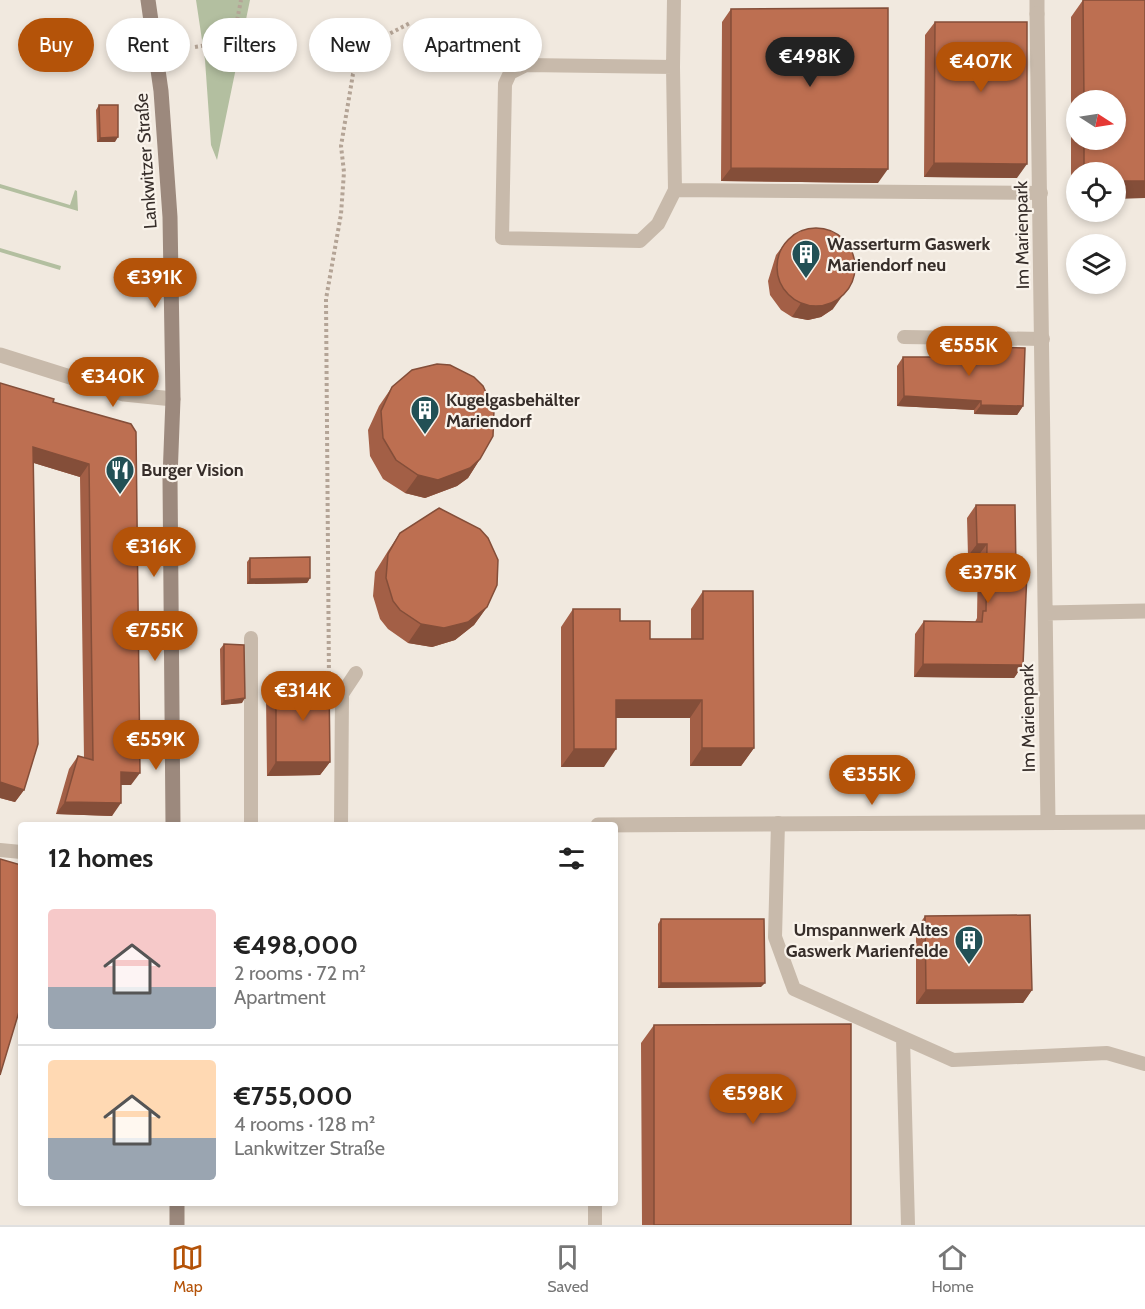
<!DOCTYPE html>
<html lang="en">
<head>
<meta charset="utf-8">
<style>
	:root { --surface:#fff; --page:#f6f6f6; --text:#222; --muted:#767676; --line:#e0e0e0; --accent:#b45309 }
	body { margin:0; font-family:Cabin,sans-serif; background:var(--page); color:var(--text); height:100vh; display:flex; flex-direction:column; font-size:22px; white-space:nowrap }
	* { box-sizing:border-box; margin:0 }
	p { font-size:20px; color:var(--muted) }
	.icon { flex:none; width:33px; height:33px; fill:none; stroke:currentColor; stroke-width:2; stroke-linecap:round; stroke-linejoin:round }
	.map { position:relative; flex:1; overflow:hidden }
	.side { position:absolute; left:18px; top:822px; width:600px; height:384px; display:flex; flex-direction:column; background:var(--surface); border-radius:6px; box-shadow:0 3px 9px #0003 }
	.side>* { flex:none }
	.guide { position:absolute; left:18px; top:18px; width:600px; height:54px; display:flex; gap:12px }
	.needle { width:39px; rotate:102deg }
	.fabs { position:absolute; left:1066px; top:90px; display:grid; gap:12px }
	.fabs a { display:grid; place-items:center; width:60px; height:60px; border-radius:50%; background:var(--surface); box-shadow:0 3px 9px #0003; font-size:30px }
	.price { position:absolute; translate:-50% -51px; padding:0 14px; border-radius:21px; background:var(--accent); color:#fff; font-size:20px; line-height:39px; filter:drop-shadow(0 2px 3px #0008) }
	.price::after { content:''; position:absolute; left:50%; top:36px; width:18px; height:14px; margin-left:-9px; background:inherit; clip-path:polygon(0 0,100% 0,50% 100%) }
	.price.active { background:#222; color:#fff }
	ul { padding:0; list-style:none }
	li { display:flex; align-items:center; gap:18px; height:150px; padding:0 30px }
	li+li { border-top:2px solid var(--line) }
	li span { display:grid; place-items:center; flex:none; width:168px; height:120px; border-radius:6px; color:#555 }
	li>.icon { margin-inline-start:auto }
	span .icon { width:72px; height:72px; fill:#fffc; stroke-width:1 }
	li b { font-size:26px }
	h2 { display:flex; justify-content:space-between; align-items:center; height:72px; padding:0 30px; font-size:26px }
	.chip { padding:0 21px; border-radius:27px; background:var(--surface); box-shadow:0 3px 9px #0003; font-size:21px; line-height:54px }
	.chip.active { background:var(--accent); color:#fff }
	.tabs { display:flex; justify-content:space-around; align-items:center; height:84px; border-top:2px solid var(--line); background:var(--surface); font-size:16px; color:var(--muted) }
	.tabs a { display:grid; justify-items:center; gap:3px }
	.tabs .active { color:var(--accent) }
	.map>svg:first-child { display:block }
</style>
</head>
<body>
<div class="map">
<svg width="1145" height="1225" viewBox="0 0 1145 1225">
	<rect width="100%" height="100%" fill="#f1e9df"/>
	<path fill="#b3bfa0" d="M 196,0 L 250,0 L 217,160 L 211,145 L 205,60 Z
		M 0,184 L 70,205 L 75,190 L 77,191 L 78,211 L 0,188 Z
		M 0,248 L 61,266 L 60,270 L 0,252 Z"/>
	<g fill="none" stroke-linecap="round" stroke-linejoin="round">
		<path stroke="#b4a496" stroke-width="4" stroke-dasharray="3 3" stroke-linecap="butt" d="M 195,47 L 233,41 L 241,0
			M 329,680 L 326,299 L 341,214 L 344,172 L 341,146 L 353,74 L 370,44 L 410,23"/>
		<path stroke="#c8baab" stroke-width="14" d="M 673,67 L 674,0
			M 675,190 L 673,67 L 526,65 L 510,73 L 505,84 L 502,238 L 640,241 L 658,224 L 675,190 L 1041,193
			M 904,337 L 1043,339
			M 251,638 L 251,825
			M 778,823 L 775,937 L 794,989 L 953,1060 L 1107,1053 L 1145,1064
			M 341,825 L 342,694 L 356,673
			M 0,850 L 21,852
			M 903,1038 L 908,1225
			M 595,1203 L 595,1225"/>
		<path stroke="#c8baab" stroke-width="15" d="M 1037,0 L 1037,14"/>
		<path stroke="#c8baab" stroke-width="15" d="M 1037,14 L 1048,822
			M 0,355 L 124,394 L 173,399
			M 1046,613 L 1145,611
			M 598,825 L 1145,822"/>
		<path stroke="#9c897d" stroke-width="15" d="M 148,0 L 161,91 L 170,217 L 173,399 L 170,478 L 173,825
			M 177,1203 L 177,1225"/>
	</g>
	<path fill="#a35f46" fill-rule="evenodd" d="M 1083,0 L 1145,0 L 1116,172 L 1077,172 L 1077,199 L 1071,199 L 1071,17 ZM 1077,100 L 1116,100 L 1116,140 L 1077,140 Z
		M 731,9 L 878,183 L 721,181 L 722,22 Z
		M 935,22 L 1017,178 L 924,177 L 925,35 Z
		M 99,105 L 115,142 L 97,142 L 96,110 Z
		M 786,242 L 833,309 L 821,317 L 808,320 L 792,317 L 781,310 L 770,295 L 768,281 L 776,255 Z
		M 982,347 L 1023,406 L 1017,415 L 974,414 L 974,410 L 897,406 L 897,366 L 903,357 L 975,357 Z
		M 0,383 L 53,402 L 131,424 L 131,785 L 121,785 L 112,816 L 56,814 L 69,769 L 78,756 L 84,758 L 80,477 L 34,463 L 24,790 L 15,802 L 0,798 Z
		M 392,387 L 480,459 L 468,478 L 457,486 L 425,498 L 405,493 L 383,479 L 370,456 L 368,430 L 379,406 Z
		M 976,505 L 1016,572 L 1023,665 L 1014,678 L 914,677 L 915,634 L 924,621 L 975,622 L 977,618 L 978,556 L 968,556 L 967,518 Z
		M 400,533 L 487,607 L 474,625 L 455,640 L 432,647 L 408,643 L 388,629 L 380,619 L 373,596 L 375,572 L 388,551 Z
		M 250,558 L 310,578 L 307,583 L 247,584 L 247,562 Z
		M 703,591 L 754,748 L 741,766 L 690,766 L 690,718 L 616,718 L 604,767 L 561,767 L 561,627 L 573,609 L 620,621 L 650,639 L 691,639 L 691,609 Z
		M 224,644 L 242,703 L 221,705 L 220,649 Z
		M 276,682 L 330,762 L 320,775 L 267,776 L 266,696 Z
		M 925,916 L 1032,990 L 1023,1003 L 916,1004 L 916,929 Z
		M 661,919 L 761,987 L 658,988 L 658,924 Z
		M 654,1025 L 851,1225 L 642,1225 L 641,1043 Z"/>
	<path fill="#844e39" d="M 118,137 L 115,142 L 97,142 L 100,138 Z
		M 934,163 L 1027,164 L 1017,178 L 924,177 Z
		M 731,168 L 888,169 L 878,183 L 721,181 Z
		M 1116,181 L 1145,181 L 1145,198 L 1116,199 Z
		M 1077,190 L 1077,199 L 1071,199 Z
		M 843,295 L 833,309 L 821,317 L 808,320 L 792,317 L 801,303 Z
		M 904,396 L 981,401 L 974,410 L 897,406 Z
		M 981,405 L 1023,406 L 1017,415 L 974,414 Z
		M 33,447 L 89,464 L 80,477 L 24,460 Z
		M 480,459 L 468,478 L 457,486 L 425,498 L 405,493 L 418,475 Z
		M 977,544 L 987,544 L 978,556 L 968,556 Z
		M 310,578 L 307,583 L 247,584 L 250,579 Z
		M 487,607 L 474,625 L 455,640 L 432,647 L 408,643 L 421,624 Z
		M 923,664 L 1023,665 L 1014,678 L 914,677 Z
		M 245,698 L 242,703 L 221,705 L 224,701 Z
		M 616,700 L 702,700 L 690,718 L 603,718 Z
		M 702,748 L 754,748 L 741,766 L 690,766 Z
		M 574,749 L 616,749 L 604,767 L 561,767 Z
		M 276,762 L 330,762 L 320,775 L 267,776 Z
		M 121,772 L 140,773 L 131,785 L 112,785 Z
		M 0,782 L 24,790 L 15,802 L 0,798 Z
		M 65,802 L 121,803 L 112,816 L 56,814 Z
		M 661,983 L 765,983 L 761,987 L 658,988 Z
		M 926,990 L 1032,990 L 1023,1003 L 916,1004 Z"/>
	<path fill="#bd6f51" stroke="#844e39" stroke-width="1.5" d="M 1083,0 L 1145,0 L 1145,181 L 1116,181 L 1116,172 L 1084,172 L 1084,140 L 1116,140 L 1116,100 L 1084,100 Z
		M 888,8 L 888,169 L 731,168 L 731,9 Z
		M 935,22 L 1027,22 L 1027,164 L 934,163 Z
		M 99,105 L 118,105 L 118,137 L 100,138 Z
		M777 267a39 39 0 1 1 78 0a39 39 0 1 1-78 0Z
		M 982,347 L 1025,348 L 1023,406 L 981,405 L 981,401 L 904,396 L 903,357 L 982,357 Z
		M 437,364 L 450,365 L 474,377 L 483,386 L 494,410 L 493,436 L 480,459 L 470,468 L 438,480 L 418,475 L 396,460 L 383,438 L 381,411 L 392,387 L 412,370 Z
		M 0,383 L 54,399 L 53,402 L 131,424 L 136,432 L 140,773 L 121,772 L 121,803 L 65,802 L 78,756 L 93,760 L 89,464 L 33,447 L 38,744 L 24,790 L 0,782 Z
		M 976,505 L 1015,505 L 1016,572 L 1027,572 L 1023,665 L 923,664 L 924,621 L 982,622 L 983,611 L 986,611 L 987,544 L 977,544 Z
		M 439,508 L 480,529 L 488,538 L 498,560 L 497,585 L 487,607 L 468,622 L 444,628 L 421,624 L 400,610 L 393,601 L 386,578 L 388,554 L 400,533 Z
		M 310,557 L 310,578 L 250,579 L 250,558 Z
		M 703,591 L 753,591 L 754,748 L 702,748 L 702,700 L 616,700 L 616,749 L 574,749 L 573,609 L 620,609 L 620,621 L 650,621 L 650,639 L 703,639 Z
		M 224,644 L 244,645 L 245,698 L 224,701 Z
		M 276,682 L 329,682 L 330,762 L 276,762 Z
		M 0,859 L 21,865 L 21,1005 L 0,1075 Z
		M 1030,915 L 1032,990 L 926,990 L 925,916 Z
		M 661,919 L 764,919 L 765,983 L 661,983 Z
		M 851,1024 L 851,1225 L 654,1225 L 654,1025 Z"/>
	<defs>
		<g id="building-pin" transform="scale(1.5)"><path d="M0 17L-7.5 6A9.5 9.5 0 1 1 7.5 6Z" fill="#225055" stroke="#f9f3eb"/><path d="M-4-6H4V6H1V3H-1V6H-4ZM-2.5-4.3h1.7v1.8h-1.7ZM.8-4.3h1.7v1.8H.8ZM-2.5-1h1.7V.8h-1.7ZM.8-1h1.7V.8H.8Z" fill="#fff"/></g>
		<g id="restaurant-pin" transform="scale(1.5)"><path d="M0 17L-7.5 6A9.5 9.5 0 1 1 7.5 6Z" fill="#225055" stroke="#f9f3eb"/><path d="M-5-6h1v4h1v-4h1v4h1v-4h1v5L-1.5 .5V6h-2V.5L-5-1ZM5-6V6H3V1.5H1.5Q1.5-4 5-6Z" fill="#fff"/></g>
	</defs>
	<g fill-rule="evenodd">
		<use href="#building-pin" x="806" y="254"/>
		<use href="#building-pin" x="425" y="410"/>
		<use href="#restaurant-pin" x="120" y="470"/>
		<use href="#building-pin" x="969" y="940"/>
	</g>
	<g text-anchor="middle" stroke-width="4.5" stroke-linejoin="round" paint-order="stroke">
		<g font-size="18" fill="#372e2a" stroke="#f9f3eb">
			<text transform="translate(146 161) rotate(-94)" y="6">Lankwitzer Straße</text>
			<text transform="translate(1022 235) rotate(-91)" y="6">Im Marienpark</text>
			<text transform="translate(1028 718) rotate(-91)" y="6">Im Marienpark</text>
		</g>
		<g font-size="18" font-weight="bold" fill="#372e2a" stroke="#f9f3eb" text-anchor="start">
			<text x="827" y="250">Wasserturm Gaswerk<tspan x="827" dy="21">Mariendorf neu</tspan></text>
			<text x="446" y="406">Kugelgasbehälter<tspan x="446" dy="21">Mariendorf</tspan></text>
			<text x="141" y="476">Burger Vision</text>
			<text x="948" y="936" text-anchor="end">Umspannwerk Altes<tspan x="948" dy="21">Gaswerk Marienfelde</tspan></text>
		</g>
	</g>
</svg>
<div class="fabs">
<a><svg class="needle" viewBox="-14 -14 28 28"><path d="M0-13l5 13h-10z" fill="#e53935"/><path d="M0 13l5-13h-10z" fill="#767676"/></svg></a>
<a><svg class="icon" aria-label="locate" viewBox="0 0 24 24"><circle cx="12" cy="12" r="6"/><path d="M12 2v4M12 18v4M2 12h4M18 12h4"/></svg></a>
<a><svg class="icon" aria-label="layers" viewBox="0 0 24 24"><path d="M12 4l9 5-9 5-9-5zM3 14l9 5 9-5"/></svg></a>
</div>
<b class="price active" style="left:810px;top:88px">€498K</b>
<b class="price" style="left:981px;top:93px">€407K</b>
<b class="price" style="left:155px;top:309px">€391K</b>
<b class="price" style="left:969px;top:377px">€555K</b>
<b class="price" style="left:113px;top:408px">€340K</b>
<b class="price" style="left:154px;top:578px">€316K</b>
<b class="price" style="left:988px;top:604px">€375K</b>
<b class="price" style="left:155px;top:662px">€755K</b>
<b class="price" style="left:303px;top:722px">€314K</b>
<b class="price" style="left:156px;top:771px">€559K</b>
<b class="price" style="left:872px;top:806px">€355K</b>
<b class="price" style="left:753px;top:1125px">€598K</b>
<div class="guide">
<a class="chip active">Buy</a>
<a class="chip">Rent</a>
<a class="chip">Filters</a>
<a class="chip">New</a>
<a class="chip">Apartment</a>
</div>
<section class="side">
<h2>12 homes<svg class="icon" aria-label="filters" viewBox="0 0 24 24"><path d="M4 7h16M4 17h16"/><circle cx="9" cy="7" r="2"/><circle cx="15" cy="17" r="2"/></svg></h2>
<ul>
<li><span style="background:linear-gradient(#f6c9c9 65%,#9aa5b1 0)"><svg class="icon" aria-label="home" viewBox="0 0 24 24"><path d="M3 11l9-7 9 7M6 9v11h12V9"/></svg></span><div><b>€498,000</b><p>2 rooms · 72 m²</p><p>Apartment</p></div></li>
<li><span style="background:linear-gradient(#ffd9b3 65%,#9aa5b1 0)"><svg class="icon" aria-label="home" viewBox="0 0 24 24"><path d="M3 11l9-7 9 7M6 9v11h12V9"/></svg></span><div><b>€755,000</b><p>4 rooms · 128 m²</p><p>Lankwitzer Straße</p></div></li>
</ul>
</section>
</div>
<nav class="tabs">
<a class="active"><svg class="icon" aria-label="map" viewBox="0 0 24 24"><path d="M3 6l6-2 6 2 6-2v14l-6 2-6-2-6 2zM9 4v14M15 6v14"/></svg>Map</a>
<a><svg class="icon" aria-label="saved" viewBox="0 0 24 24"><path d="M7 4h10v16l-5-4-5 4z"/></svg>Saved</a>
<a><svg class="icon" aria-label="home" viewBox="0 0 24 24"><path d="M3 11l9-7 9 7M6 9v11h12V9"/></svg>Home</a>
</nav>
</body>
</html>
